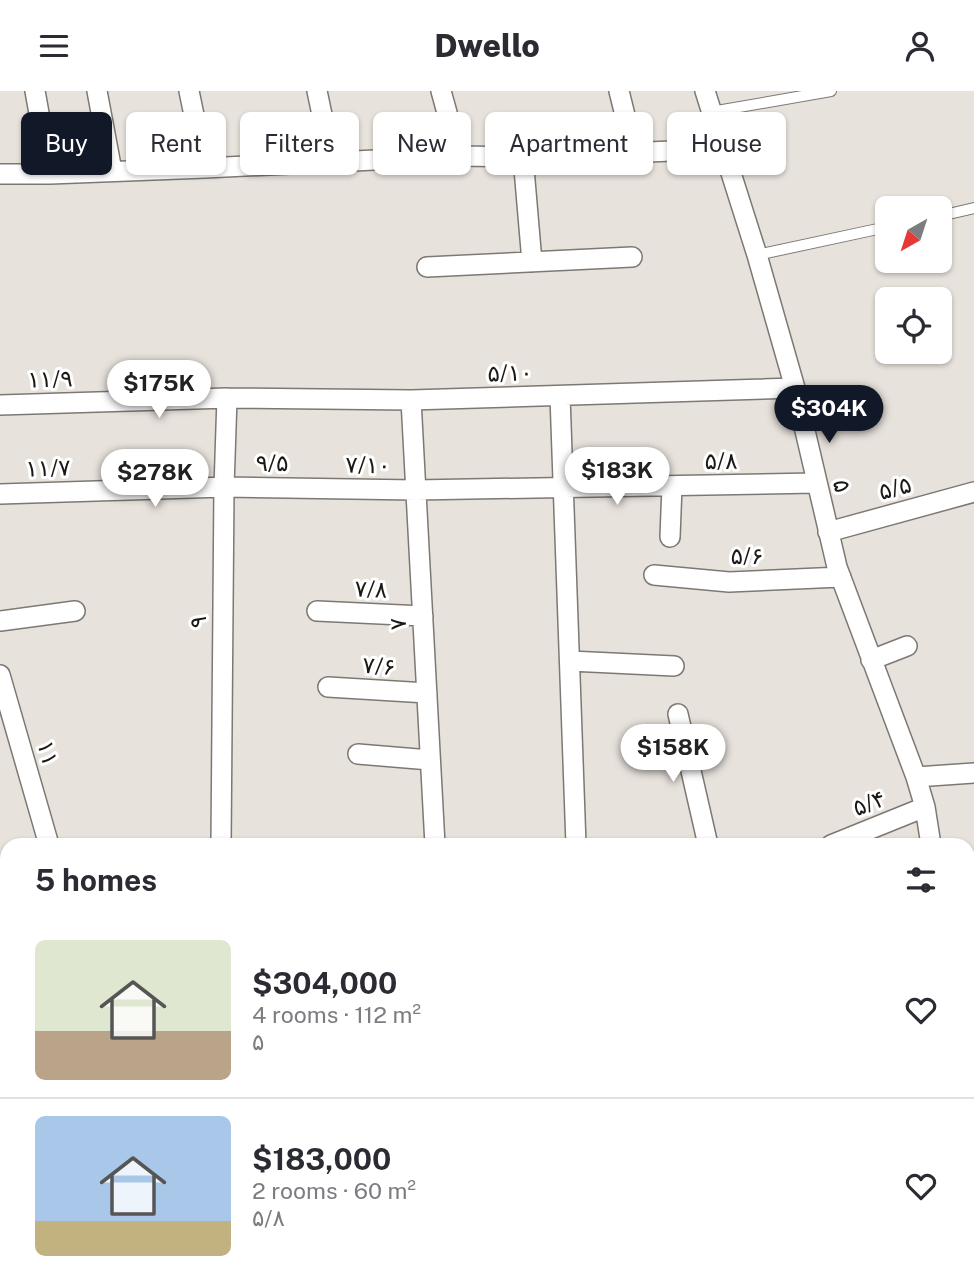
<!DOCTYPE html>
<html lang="en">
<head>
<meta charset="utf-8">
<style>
	:root { --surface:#fff; --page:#f7f7f7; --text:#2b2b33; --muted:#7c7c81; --line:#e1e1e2; --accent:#111827 }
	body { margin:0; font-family:"Public Sans",sans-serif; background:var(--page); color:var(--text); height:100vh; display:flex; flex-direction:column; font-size:26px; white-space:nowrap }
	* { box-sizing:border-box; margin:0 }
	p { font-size:23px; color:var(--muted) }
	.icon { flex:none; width:38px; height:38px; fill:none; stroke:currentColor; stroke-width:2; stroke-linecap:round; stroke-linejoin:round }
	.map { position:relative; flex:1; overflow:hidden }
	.side { position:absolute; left:0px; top:747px; width:975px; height:450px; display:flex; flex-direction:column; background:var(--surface); border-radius:21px 21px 0 0; box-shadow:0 2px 5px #0004 }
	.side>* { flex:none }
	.guide { position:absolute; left:21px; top:21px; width:933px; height:63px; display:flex; gap:14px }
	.needle { width:46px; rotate:219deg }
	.fabs { position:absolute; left:875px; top:105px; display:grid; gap:14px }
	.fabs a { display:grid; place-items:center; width:77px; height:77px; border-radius:10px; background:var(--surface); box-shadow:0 2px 5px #0004; font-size:35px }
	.price { position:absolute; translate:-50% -60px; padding:0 16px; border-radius:24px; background:#fff; color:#222; font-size:23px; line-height:46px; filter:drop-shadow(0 2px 4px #0008) }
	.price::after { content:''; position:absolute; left:50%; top:42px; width:21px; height:16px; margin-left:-10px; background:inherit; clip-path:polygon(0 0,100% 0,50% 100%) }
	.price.current { background:var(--accent); color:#fff }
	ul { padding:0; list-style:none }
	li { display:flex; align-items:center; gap:21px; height:175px; padding:0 35px }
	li+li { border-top:2px solid var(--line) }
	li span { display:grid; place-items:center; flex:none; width:196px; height:140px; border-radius:10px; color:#555 }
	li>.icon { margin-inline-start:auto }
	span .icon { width:84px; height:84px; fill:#fffc; stroke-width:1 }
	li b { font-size:30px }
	h2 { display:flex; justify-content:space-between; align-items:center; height:84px; padding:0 35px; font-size:30px }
	.tag { padding:0 24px; border-radius:10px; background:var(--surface); box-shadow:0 2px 5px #0004; font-size:24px; line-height:63px }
	.tag.current { background:var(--accent); color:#fff }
	header { display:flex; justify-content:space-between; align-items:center; height:91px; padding:0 35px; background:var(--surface); font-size:32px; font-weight:800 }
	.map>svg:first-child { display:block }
</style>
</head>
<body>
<header><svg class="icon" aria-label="menu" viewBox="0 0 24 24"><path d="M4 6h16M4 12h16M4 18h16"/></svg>Dwello<svg class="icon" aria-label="person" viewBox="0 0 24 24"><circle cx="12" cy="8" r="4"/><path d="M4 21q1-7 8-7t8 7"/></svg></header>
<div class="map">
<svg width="974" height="1196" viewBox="0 0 974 1196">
	<rect width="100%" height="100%" fill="#e8e2dc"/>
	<path fill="#e7d3e2" d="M 0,904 L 7,930 L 7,1083 L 0,1085 Z"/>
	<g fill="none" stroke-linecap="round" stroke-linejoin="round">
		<g stroke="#7d7873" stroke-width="12">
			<path id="lane" d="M 711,21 L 831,0
				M 940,125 L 974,117
				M 757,164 L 887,136"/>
		</g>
		<g stroke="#7d7873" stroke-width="22">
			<path id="street" d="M 35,0 L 50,83
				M 97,0 L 112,80
				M 189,0 L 205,77
				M 317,0 L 332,71
				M 441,0 L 459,65
				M 619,0 L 634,61
				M 705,0 L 757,164 L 795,297 L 837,476 L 916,686 L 925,716 L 931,754
				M 523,66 L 532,171
				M 0,83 L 50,83 L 205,77 L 459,65 L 523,66 L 722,58
				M 427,176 L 632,166
				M 560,305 L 576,754
				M 411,309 L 435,754
				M 0,314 L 227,307 L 411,309 L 795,297
				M 0,403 L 224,396 L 416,399 L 816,392
				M 828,441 L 974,401
				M 670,446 L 672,395
				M 654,484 L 729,491 L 841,486
				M 317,520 L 423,525
				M 0,530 L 75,520
				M 871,569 L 907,555
				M 570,570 L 674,575
				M 0,584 L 49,754
				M 328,596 L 427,602
				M 678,623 L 708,754
				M 358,663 L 430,669
				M 916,686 L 974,682
				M 221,754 L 224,396 L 227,307
				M 831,754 L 925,716
				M 968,1005 L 974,1005
				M 0,1185 L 7,1181
				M 273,1190 L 275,1196
				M 451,1190 L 451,1196
				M 678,1190 L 678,1196
				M 727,1190 L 743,1196
				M 81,1196 L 81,1190
				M 804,1196 L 805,1190
				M 931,1196 L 931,1190"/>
		</g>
		<use href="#lane" stroke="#fff" stroke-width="10"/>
		<use href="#street" stroke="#fff" stroke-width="19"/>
	</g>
	<g text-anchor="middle" stroke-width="6" stroke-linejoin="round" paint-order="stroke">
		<g font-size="23" fill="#191815" stroke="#fff">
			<text transform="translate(510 282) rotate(-2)" y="8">۵/۱۰</text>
			<text transform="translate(50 288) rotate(-2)" y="8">۱۱/۹</text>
			<text transform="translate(721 370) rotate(-1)" y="8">۵/۸</text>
			<text transform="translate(272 372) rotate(1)" y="8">۹/۵</text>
			<text transform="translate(368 374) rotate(1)" y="8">۷/۱۰</text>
			<text transform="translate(48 377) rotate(-2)" y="8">۱۱/۷</text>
			<text transform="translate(842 395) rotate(77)" y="8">۵</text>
			<text transform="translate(895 397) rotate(-15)" y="8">۵/۵</text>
			<text transform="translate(747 465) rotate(-1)" y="8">۵/۶</text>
			<text transform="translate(371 498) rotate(3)" y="8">۷/۸</text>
			<text transform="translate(198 531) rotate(-90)" y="8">۹</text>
			<text transform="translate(398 533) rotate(-93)" y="8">۷</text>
			<text transform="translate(379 575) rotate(4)" y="8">۷/۶</text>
			<text transform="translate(48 662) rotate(74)" y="8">۱۱</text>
			<text transform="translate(869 712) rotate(-22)" y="8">۵/۴</text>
		</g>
	</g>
</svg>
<div class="fabs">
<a><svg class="needle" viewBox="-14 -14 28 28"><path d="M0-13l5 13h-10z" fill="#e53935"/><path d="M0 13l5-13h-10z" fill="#7c7c81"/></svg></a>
<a><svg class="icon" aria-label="locate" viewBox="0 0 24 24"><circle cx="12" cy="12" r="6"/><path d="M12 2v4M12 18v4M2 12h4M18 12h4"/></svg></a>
</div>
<b class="price" style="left:159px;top:329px">$175K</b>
<b class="price current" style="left:829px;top:354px">$304K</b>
<b class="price" style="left:617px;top:416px">$183K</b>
<b class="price" style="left:155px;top:418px">$278K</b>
<b class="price" style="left:673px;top:693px">$158K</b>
<div class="guide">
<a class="tag current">Buy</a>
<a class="tag">Rent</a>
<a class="tag">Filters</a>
<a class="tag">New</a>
<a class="tag">Apartment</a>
<a class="tag">House</a>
</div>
<section class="side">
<h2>5 homes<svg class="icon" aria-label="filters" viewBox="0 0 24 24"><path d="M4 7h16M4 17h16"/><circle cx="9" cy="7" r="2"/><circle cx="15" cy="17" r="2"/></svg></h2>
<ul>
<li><span style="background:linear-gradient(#dfe7d0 65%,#b9a48a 0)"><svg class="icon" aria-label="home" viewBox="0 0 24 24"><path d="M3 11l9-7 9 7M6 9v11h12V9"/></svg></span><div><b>$304,000</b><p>4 rooms · 112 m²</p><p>۵</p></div><svg class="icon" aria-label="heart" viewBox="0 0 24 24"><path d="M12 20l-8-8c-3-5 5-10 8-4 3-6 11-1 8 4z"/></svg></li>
<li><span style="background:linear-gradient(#a9c7e8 75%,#c2b280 0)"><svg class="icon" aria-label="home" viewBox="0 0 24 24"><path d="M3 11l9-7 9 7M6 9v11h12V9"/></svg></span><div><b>$183,000</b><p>2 rooms · 60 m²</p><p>۵/۸</p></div><svg class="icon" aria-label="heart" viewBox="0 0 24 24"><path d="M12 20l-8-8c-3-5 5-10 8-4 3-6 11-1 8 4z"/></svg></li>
</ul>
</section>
</div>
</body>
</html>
